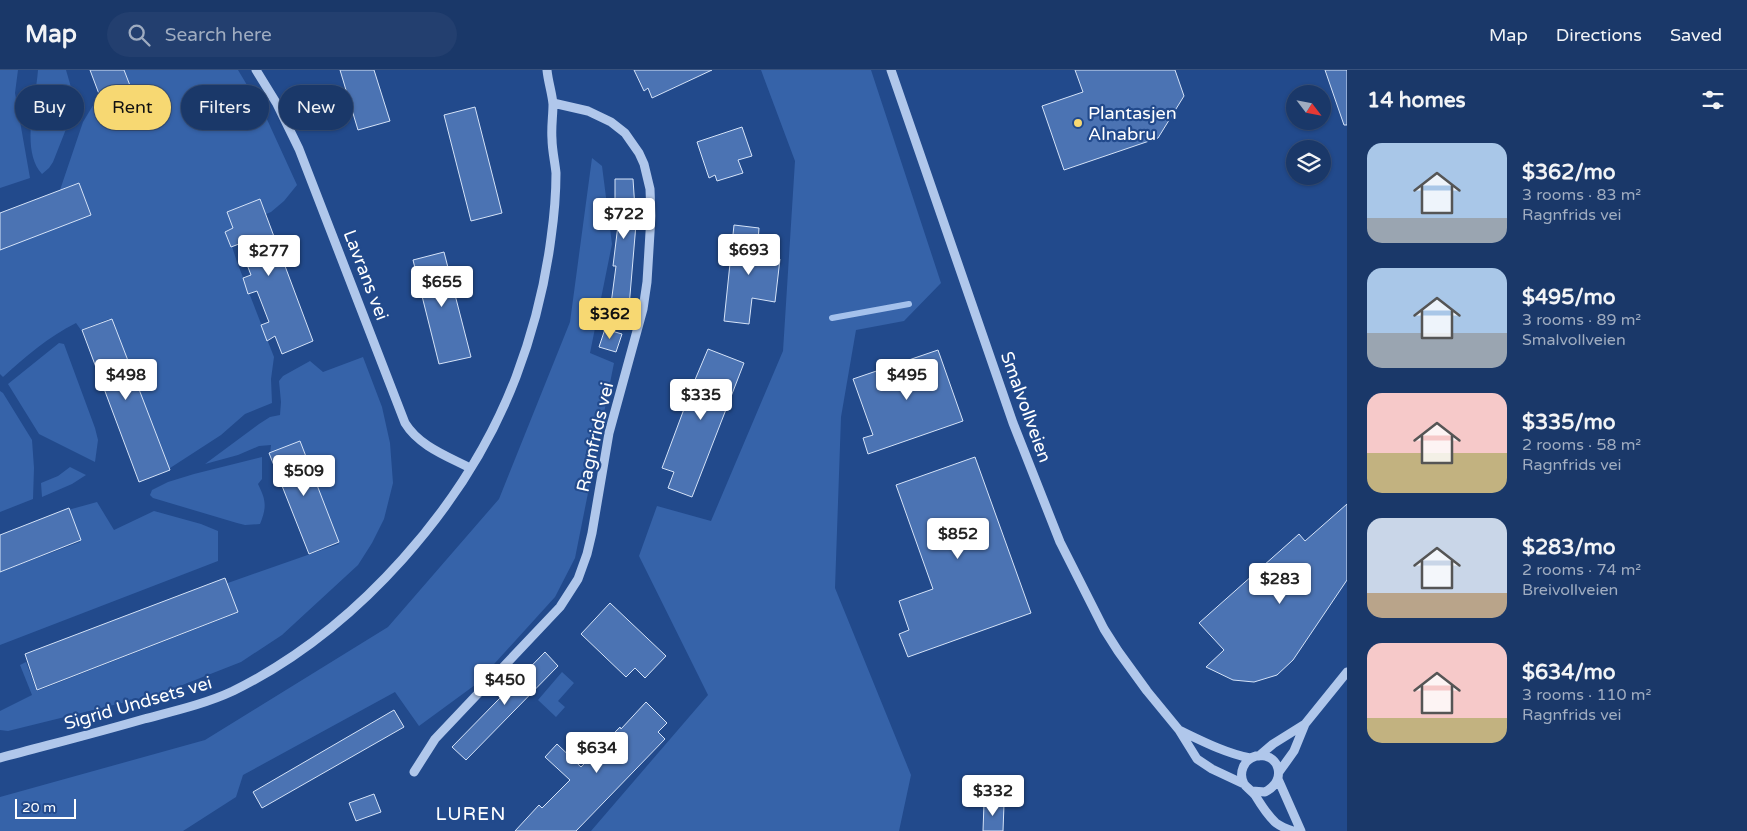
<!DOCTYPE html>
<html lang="en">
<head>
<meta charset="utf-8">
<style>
	:root { --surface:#1a3869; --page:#233f6f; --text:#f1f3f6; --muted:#9facc0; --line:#38527d; --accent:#f7d872 }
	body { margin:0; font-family:"Varela Round",sans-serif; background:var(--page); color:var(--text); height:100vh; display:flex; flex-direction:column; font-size:19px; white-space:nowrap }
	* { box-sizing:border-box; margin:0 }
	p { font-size:16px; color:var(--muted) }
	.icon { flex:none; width:28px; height:28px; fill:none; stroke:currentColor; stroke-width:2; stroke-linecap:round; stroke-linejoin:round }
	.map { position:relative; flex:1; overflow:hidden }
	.side { display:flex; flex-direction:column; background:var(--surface); width:400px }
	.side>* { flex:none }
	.guide { position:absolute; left:15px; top:15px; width:475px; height:45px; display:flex; gap:10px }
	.needle { width:32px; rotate:122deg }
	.tools { position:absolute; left:1286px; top:15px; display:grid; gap:10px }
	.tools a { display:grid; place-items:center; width:45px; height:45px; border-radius:50%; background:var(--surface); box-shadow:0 1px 4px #0004,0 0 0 1px var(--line); font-size:25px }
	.scale { position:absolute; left:15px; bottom:12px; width:61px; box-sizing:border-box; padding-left:5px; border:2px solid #fff; border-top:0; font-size:14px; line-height:18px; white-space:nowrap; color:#fff; -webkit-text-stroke:4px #224a8c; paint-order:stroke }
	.price { position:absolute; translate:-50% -42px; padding:0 11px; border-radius:5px; background:#fff; color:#222; font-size:16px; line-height:32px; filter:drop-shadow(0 1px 2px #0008) }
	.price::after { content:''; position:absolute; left:50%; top:30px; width:15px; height:11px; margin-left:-8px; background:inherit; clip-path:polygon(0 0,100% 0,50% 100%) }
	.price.on { background:var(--accent); color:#111 }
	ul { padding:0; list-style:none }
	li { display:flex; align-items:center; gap:15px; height:125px; padding:0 20px }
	li span { display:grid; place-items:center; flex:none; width:140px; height:100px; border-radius:15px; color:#555 }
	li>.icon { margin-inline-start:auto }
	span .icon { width:60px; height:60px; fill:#fffc; stroke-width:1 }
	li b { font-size:21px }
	h2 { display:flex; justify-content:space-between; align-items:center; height:60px; padding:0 20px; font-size:21px }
	.pill { padding:0 18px; border-radius:22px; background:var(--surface); box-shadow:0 1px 4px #0004,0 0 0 1px var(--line); font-size:18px; line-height:45px }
	.pill.on { background:var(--accent); color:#111 }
	header { display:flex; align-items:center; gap:30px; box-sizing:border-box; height:70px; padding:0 25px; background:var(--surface); border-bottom:1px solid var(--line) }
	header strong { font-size:24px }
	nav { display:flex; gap:28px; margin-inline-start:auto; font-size:18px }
	.search { width:350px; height:45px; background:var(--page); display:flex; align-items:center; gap:12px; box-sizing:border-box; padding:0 18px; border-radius:28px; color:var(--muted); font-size:19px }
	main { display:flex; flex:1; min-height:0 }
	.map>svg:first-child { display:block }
</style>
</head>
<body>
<header>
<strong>Map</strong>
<div class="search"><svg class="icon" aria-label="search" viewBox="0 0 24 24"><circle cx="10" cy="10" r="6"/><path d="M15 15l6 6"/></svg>Search here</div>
<nav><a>Map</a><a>Directions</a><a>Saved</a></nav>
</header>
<main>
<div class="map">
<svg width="1347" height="761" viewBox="0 0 1347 761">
	<rect width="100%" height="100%" fill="#224a8c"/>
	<path fill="#3663a9" d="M 0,0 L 18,0 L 15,23 L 30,108 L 0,118 Z
		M 38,0 L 66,0 L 75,31 L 70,49 L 53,92 L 49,98 L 42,104 C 20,80 36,30 38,0 Z
		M 123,0 L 238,0 L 265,45 L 297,115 L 284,131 L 271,142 L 227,161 L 237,192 L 274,287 L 271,309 L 272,333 L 245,344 L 221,365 L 167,400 L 109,249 L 81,260 L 76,253 C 48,267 26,286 3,307 L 0,304 L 0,179 L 90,145 L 78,113 L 60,120 L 83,52 L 98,27 L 109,57 L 140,45 Z
		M 761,0 L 871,0 L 941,213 L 904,251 L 856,260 L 841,347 L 835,518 L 911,705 L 899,761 L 591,761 L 708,625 L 639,486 L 657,436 L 711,451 L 783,281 L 795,91 Z
		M 592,88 L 602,96 L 612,174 L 590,283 L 614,293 L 575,488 L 555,527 L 475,615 L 419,656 L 395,622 L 243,705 L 236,727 L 183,761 L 0,761 L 0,727 L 205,670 L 388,557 L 499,429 L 570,252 Z
		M 59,273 L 64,274 L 95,358 L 98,370 L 95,392 L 39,364 L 8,314 Z
		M 363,287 L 382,337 L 390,373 L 393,413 L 384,449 L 372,473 L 358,495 L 282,565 L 241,592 L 162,623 L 8,661 L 0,660 L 0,641 L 32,625 L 20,595 L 26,592 L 37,621 L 237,543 L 225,514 L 339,474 L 299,373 L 270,384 L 271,375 L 259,376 L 238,385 L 205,394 L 259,354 L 270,347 L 280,345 L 281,332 L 279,311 L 283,306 L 310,291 L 323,302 Z
		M 0,321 L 3,323 L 32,370 L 34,398 L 33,429 L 0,442 Z
		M 262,387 L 262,409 L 258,414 C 266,430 267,437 260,454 L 245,455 L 237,453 L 153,428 L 150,425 L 152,420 L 168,412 L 194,404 Z
		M 70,397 L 86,405 L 72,414 L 42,427 L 41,413 L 58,406 Z
		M 97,432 L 114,460 L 154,441 L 201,454 L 218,461 L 218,491 L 0,575 L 0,502 L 80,472 L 68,440 Z
		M 562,602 L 574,613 L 558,631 L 565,637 L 556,647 L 538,630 Z"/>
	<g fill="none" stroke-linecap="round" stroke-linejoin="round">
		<path stroke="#a4c1ec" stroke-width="6" d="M 832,248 L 909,234"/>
	</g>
	<path fill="#4b73b3" stroke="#d5e3f8" d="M 90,0 L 124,0 L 141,44 L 111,56 Z
		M 340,0 L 374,0 L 390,51 L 358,60 Z
		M 634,0 L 712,0 L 652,28 L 648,18 L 644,21 Z
		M 1075,0 L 1175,0 L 1184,26 L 1158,68 L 1064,100 L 1042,36 L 1083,22 Z
		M 1325,0 L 1347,0 L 1347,55 L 1344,55 Z
		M 475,37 L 502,143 L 471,151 L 444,45 Z
		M 742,57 L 752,86 L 738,90 L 743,103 L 717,111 L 715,105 L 709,108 L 697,72 Z
		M 615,109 L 633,109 L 636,154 L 629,237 L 611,234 L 616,196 L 613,196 L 618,155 L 610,156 L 610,136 L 615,136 Z
		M 79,113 L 91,145 L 0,180 L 0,143 Z
		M 260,129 L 313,271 L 282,284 L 275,266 L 267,271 L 261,255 L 269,252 L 257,221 L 248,224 L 243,208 L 251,205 L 239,174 L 231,177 L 225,162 L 233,158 L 227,142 Z
		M 734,155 L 759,158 L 757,185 L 780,189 L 775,232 L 752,228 L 749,254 L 724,251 Z
		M 444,182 L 471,287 L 439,294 L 413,190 Z
		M 112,249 L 170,400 L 139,412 L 82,260 Z
		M 605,259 L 622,264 L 616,282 L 599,277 Z
		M 708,279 L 744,293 L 692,427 L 668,418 L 674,402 L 662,398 L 687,331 L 686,331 Z
		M 938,280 L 963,351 L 868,384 L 863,368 L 873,365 L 853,309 Z
		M 300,371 L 339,472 L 309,484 L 269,383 Z
		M 975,387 L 1031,543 L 908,587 L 899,564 L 909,560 L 899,531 L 933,519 L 896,415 Z
		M 1347,434 L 1347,510 L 1293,590 L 1277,605 L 1254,612 L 1233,610 L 1206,597 L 1224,580 L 1199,553 L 1299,464 L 1305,471 Z
		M 69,438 L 81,470 L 0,502 L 0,465 Z
		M 225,508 L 238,542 L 37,620 L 25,584 Z
		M 610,533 L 666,586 L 645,608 L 635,598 L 626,607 L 581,564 Z
		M 545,582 L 558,596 L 466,690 L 452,677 Z
		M 646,632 L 667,653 L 658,662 L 665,669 L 576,761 L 515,761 L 539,735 L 542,738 L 570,710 L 545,687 L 557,674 L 581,697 L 620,657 L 621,659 Z
		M 394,640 L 404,657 L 262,738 L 253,722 Z
		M 374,724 L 381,742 L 356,751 L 349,733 Z
		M 984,733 L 1004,734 L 1003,761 L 983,761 Z"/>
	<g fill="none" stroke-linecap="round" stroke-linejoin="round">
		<path stroke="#b0c7eb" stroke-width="9" d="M 256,0 L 277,34 L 299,79 L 405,353 C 419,376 447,386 470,398
			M 891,0 L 1013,353 L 1060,472 L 1104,559 L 1118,581 L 1147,621 L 1179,660 L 1197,689 L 1212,699 L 1244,714
			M 1179,660 C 1202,671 1225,683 1250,688
			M 1259,686 L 1273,674 L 1305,654
			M 0,688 C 48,675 96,663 144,649 C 174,641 205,634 233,621 C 357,560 467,435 516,307 C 533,262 545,215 551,168 C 554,147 556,124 556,103 C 555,92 552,80 552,69 C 551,57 553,46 553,34 C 552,23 548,11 547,0
			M 414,702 L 435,669 L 560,537 L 578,509 L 587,484 L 592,463 L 609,363 L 643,239 L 647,212 L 651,146 L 650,119 L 644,94 L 639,83 L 625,63 L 611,52 L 588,41 L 553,33
			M 1279,702 L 1294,681 L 1305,654 L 1347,602
			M 1278,709 L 1301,761
			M 1252,721 L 1265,722 C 1289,710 1278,681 1256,686 C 1244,689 1238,703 1244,714 C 1247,718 1252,721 1255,725 C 1261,735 1267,745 1276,753 C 1280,756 1287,759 1293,761"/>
	</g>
	<circle fill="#f7d872" stroke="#224a8c" stroke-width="2" cx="1078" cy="53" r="5"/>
	<g text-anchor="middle" stroke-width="4.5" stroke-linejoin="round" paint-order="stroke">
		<g font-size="18" fill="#fff" stroke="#224a8c" text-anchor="start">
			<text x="1088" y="49">Plantasjen<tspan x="1088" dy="21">Alnabru</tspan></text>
		</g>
		<g font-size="18" fill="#fff" stroke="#224a8c">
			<text transform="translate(366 205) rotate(69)" y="6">Lavrans vei</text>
			<text transform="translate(1026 337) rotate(70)" y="6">Smalvollveien</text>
			<text transform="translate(595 367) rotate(-77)" y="6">Ragnfrids vei</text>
			<text transform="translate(138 633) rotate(-16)" y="6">Sigrid Undsets vei</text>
		</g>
		<g font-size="19" letter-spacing="1" fill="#fff" stroke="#224a8c">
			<text x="471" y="750">LUREN</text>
		</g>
	</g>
</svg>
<div class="tools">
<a><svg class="needle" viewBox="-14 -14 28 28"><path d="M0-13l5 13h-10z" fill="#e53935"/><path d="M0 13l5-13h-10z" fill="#9facc0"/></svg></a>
<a><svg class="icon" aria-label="layers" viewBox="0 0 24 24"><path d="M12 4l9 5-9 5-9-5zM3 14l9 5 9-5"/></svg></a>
</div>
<div class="scale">20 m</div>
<b class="price" style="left:624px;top:170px">$722</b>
<b class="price" style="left:749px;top:206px">$693</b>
<b class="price" style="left:269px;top:207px">$277</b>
<b class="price" style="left:442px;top:238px">$655</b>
<b class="price on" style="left:610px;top:270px">$362</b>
<b class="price" style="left:126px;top:331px">$498</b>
<b class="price" style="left:907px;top:331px">$495</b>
<b class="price" style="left:701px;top:351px">$335</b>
<b class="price" style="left:304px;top:427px">$509</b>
<b class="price" style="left:958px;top:490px">$852</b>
<b class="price" style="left:1280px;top:535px">$283</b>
<b class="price" style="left:505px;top:636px">$450</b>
<b class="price" style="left:597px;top:704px">$634</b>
<b class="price" style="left:993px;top:747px">$332</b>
<div class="guide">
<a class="pill">Buy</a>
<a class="pill on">Rent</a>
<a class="pill">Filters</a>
<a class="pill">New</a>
</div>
</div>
<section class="side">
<h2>14 homes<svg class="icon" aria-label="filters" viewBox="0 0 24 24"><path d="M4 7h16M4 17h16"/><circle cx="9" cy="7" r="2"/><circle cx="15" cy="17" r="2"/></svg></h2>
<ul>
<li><span style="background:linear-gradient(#a9c7e8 75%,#9aa5b1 0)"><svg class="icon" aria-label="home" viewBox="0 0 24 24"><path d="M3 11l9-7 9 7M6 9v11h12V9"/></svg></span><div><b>$362/mo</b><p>3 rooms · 83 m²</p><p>Ragnfrids vei</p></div></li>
<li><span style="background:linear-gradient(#a9c7e8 65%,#9aa5b1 0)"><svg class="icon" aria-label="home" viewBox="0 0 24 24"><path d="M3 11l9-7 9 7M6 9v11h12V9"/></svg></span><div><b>$495/mo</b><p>3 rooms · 89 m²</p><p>Smalvollveien</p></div></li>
<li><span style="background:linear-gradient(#f6c9c9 60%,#c2b280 0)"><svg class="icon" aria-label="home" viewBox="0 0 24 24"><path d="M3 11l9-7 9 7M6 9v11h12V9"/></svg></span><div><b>$335/mo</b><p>2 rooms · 58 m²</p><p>Ragnfrids vei</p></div></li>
<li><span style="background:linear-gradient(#c9d6e8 75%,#b9a48a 0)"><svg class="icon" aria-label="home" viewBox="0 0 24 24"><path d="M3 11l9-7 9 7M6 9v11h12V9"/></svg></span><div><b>$283/mo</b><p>2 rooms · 74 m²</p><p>Breivollveien</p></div></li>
<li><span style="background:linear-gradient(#f6c9c9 75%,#c2b280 0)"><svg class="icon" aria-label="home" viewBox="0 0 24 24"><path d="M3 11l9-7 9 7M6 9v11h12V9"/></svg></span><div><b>$634/mo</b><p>3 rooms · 110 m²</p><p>Ragnfrids vei</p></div></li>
</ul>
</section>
</main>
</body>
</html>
